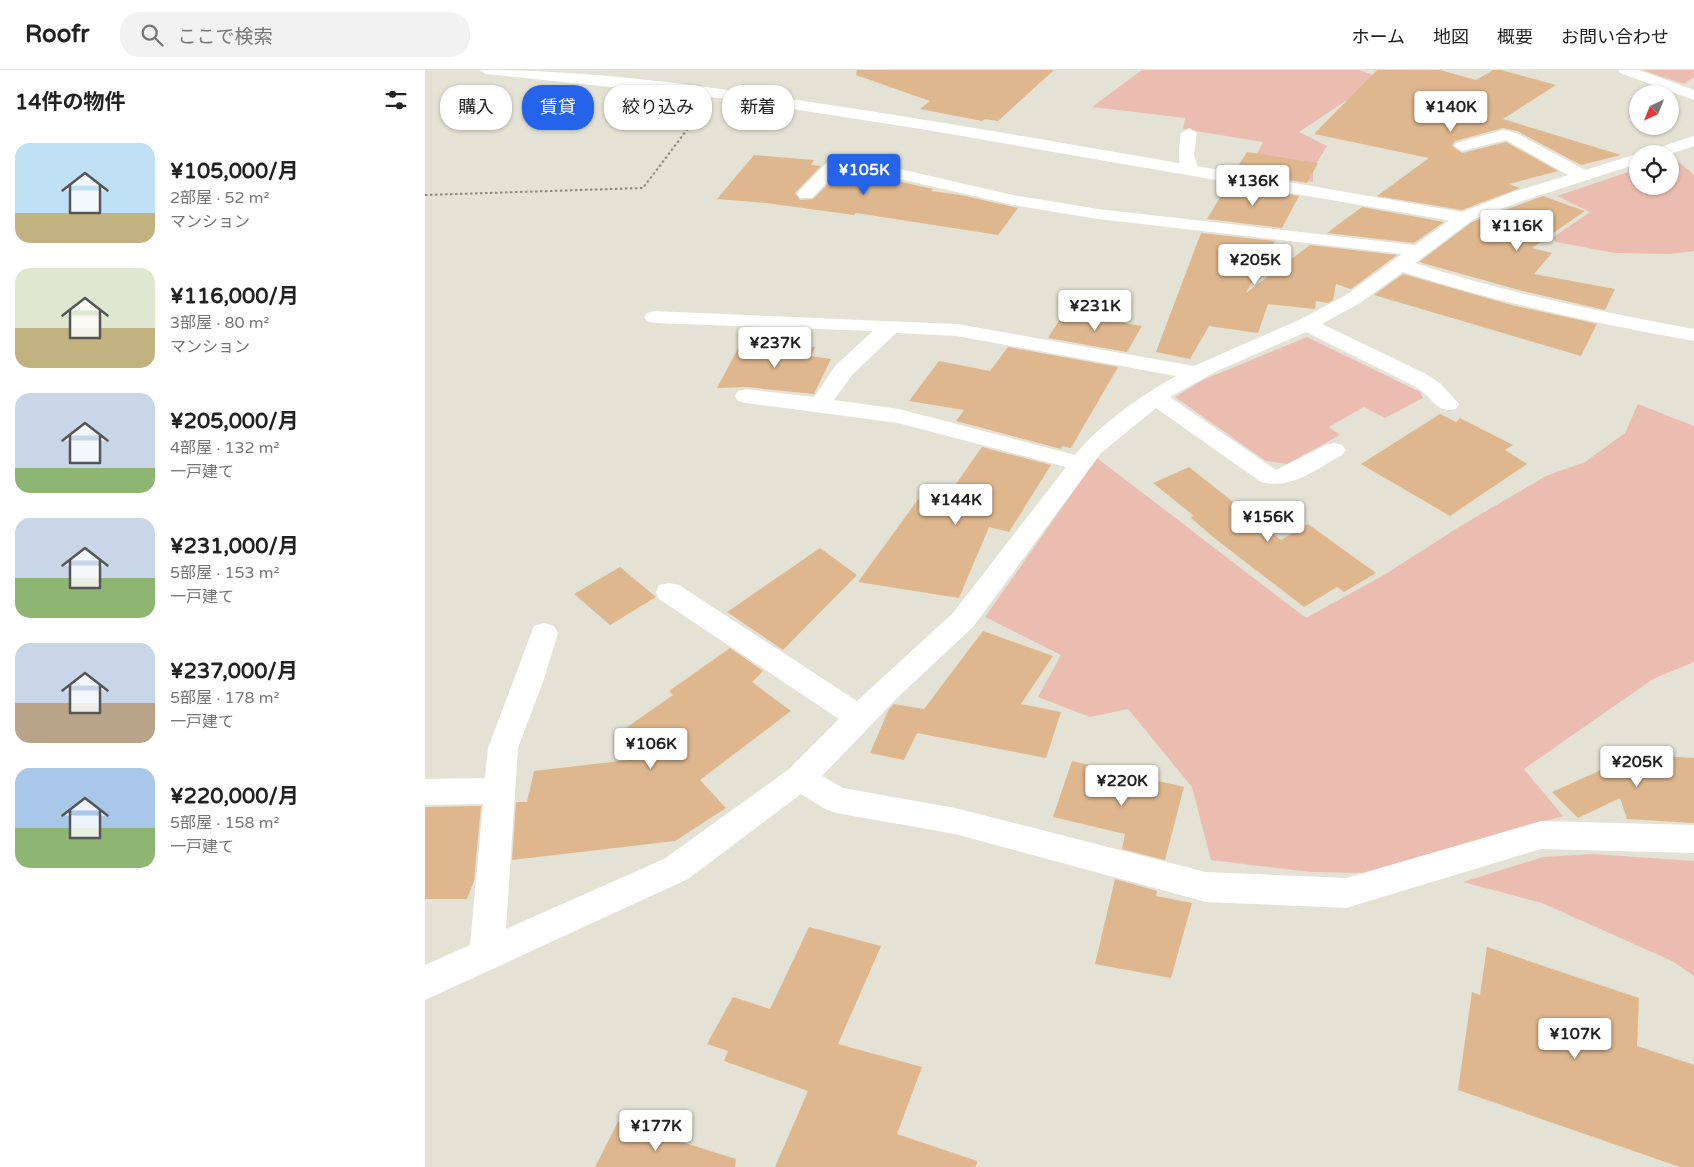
<!DOCTYPE html>
<html lang="ja">
<head>
<meta charset="utf-8">
<style>
	:root { --surface:#fff; --page:#f2f2f2; --text:#222; --muted:#767676; --line:#e0e0e0; --accent:#2563eb }
	body { margin:0; font-family:"Varela Round","Noto Sans JP",sans-serif; background:var(--page); color:var(--text); height:100vh; display:flex; flex-direction:column; font-size:19px; white-space:nowrap }
	* { box-sizing:border-box; margin:0 }
	p { font-size:16px; color:var(--muted) }
	.icon { flex:none; width:28px; height:28px; fill:none; stroke:currentColor; stroke-width:2; stroke-linecap:round; stroke-linejoin:round }
	.map { position:relative; flex:1; overflow:hidden }
	.drawer { display:flex; flex-direction:column; background:var(--surface); width:425px }
	.drawer>* { flex:none }
	.top-card { position:absolute; left:15px; top:15px; width:475px; height:45px; display:flex; gap:10px }
	.needle { width:32px; rotate:223deg }
	.fabs { position:absolute; left:1204px; top:15px; display:grid; gap:10px }
	.fabs a { display:grid; place-items:center; width:50px; height:50px; border-radius:50%; background:var(--surface); box-shadow:0 1px 4px #0004; font-size:25px }
	.price { position:absolute; translate:-50% -42px; padding:0 11px; border-radius:5px; background:#fff; color:#222; font-size:16px; line-height:32px; filter:drop-shadow(0 1px 2px #0008) }
	.price::after { content:''; position:absolute; left:50%; top:30px; width:15px; height:11px; margin-left:-8px; background:inherit; clip-path:polygon(0 0,100% 0,50% 100%) }
	.price.current { background:var(--accent); color:#fff }
	ul { padding:0; list-style:none }
	li { display:flex; align-items:center; gap:15px; height:125px; padding:0 15px }
	li span { display:grid; place-items:center; flex:none; width:140px; height:100px; border-radius:15px; color:#555 }
	li>.icon { margin-inline-start:auto }
	span .icon { width:60px; height:60px; fill:#fffc; stroke-width:1 }
	li b { font-size:21px }
	h2 { display:flex; justify-content:space-between; align-items:center; height:60px; padding:0 15px; font-size:21px }
	.pill { padding:0 18px; border-radius:20px; background:var(--surface); box-shadow:0 1px 4px #0004; font-size:18px; line-height:45px }
	.pill.current { background:var(--accent); color:#fff }
	header { display:flex; align-items:center; gap:30px; box-sizing:border-box; height:70px; padding:0 25px; background:var(--surface); border-bottom:1px solid var(--line) }
	header strong { font-size:24px }
	nav { display:flex; gap:28px; margin-inline-start:auto; font-size:18px }
	.search { width:350px; height:45px; background:var(--page); display:flex; align-items:center; gap:12px; box-sizing:border-box; padding:0 18px; border-radius:20px; color:var(--muted); font-size:19px }
	main { display:flex; flex:1; min-height:0 }
	.map>svg:first-child { display:block }
</style>
</head>
<body>
<header>
<strong>Roofr</strong>
<div class="search"><svg class="icon" aria-label="search" viewBox="0 0 24 24"><circle cx="10" cy="10" r="6"/><path d="M15 15l6 6"/></svg>ここで検索</div>
<nav><a>ホーム</a><a>地図</a><a>概要</a><a>お問い合わせ</a></nav>
</header>
<main>
<section class="drawer">
<h2>14件の物件<svg class="icon" aria-label="filters" viewBox="0 0 24 24"><path d="M4 7h16M4 17h16"/><circle cx="9" cy="7" r="2"/><circle cx="15" cy="17" r="2"/></svg></h2>
<ul>
<li><span style="background:linear-gradient(#bfe0f5 70%,#c2b280 0)"><svg class="icon" aria-label="home" viewBox="0 0 24 24"><path d="M3 11l9-7 9 7M6 9v11h12V9"/></svg></span><div><b>¥105,000/月</b><p>2部屋 · 52 m²</p><p>マンション</p></div></li>
<li><span style="background:linear-gradient(#dfe7d0 60%,#c2b280 0)"><svg class="icon" aria-label="home" viewBox="0 0 24 24"><path d="M3 11l9-7 9 7M6 9v11h12V9"/></svg></span><div><b>¥116,000/月</b><p>3部屋 · 80 m²</p><p>マンション</p></div></li>
<li><span style="background:linear-gradient(#c9d6e8 75%,#8fb573 0)"><svg class="icon" aria-label="home" viewBox="0 0 24 24"><path d="M3 11l9-7 9 7M6 9v11h12V9"/></svg></span><div><b>¥205,000/月</b><p>4部屋 · 132 m²</p><p>一戸建て</p></div></li>
<li><span style="background:linear-gradient(#c9d6e8 60%,#8fb573 0)"><svg class="icon" aria-label="home" viewBox="0 0 24 24"><path d="M3 11l9-7 9 7M6 9v11h12V9"/></svg></span><div><b>¥231,000/月</b><p>5部屋 · 153 m²</p><p>一戸建て</p></div></li>
<li><span style="background:linear-gradient(#c9d6e8 60%,#b9a48a 0)"><svg class="icon" aria-label="home" viewBox="0 0 24 24"><path d="M3 11l9-7 9 7M6 9v11h12V9"/></svg></span><div><b>¥237,000/月</b><p>5部屋 · 178 m²</p><p>一戸建て</p></div></li>
<li><span style="background:linear-gradient(#a9c7e8 60%,#8fb573 0)"><svg class="icon" aria-label="home" viewBox="0 0 24 24"><path d="M3 11l9-7 9 7M6 9v11h12V9"/></svg></span><div><b>¥220,000/月</b><p>5部屋 · 158 m²</p><p>一戸建て</p></div></li>
</ul>
</section>
<div class="map">
<svg width="1269" height="1097" viewBox="0 0 1269 1097">
	<rect width="100%" height="100%" fill="#e4e2d4"/>
	<path fill="#ebbdb0" d="M 717,0 L 934,0 L 960,9 L 919,32 L 874,62 L 902,76 L 888,99 L 888,112 L 823,101 L 838,72 L 758,59 L 760,48 L 667,37 Z
		M 1217,0 L 1269,0 L 1269,7 L 1259,14 Z
		M 1248,87 L 1269,105 L 1269,181 L 1244,184 L 1190,183 L 1131,172 L 1127,168 L 1165,142 L 1132,126 L 1212,99 L 1212,116 L 1245,116 L 1245,88 Z
		M 882,267 L 995,322 L 998,328 L 960,348 L 939,337 L 904,357 L 915,365 L 862,394 L 841,391 L 750,327 L 778,310 Z
		M 1213,334 L 1269,356 L 1269,592 L 1228,609 L 1099,699 L 1138,746 L 940,803 L 885,802 L 786,790 L 767,717 L 703,639 L 665,647 L 613,627 L 636,585 L 560,547 L 672,388 L 881,548 L 959,505 L 1034,457 L 1121,406 L 1160,392 L 1200,363 Z
		M 1168,784 L 1269,791 L 1269,906 L 1247,891 L 1117,833 L 1038,812 L 1118,787 Z"/>
	<path fill="#dfb78e" d="M 432,0 L 629,0 L 573,51 L 560,49 L 557,51 L 495,39 L 505,31 L 431,5 Z
		M 952,0 L 1015,0 L 1051,10 L 1068,0 L 1076,0 L 1131,15 L 1078,49 L 1196,85 L 1156,95 L 1092,61 L 1078,58 L 1030,71 L 1027,76 L 1037,83 L 1081,72 L 1133,101 L 1084,114 L 1095,118 L 1037,140 L 952,126 L 1004,88 L 889,64 Z
		M 822,82 L 893,93 L 882,113 L 810,101 Z
		M 329,85 L 389,90 L 386,95 L 396,96 L 370,123 L 375,130 L 388,129 L 418,99 L 508,119 L 506,121 L 536,125 L 593,138 L 573,165 L 431,143 L 429,145 L 341,133 L 292,129 Z
		M 803,114 L 874,126 L 857,158 L 782,149 Z
		M 1118,126 L 1160,141 L 1107,178 L 1127,183 L 1109,204 L 1190,219 L 1180,240 L 1094,220 L 994,192 L 1047,152 Z
		M 937,137 L 1019,152 L 989,173 L 902,163 Z
		M 776,163 L 850,171 L 821,223 L 885,175 L 972,185 L 926,219 L 911,214 L 908,230 L 903,233 L 891,231 L 890,239 L 843,234 L 833,263 L 784,256 L 765,289 L 731,282 Z
		M 978,204 L 1086,235 L 1172,254 L 1156,286 L 949,225 Z
		M 639,243 L 717,256 L 702,282 L 623,268 Z
		M 316,273 L 390,277 L 386,286 L 406,289 L 389,324 L 321,317 L 292,318 Z
		M 583,277 L 693,297 L 646,378 L 637,376 L 636,379 L 531,351 L 539,340 L 484,331 L 514,291 L 565,301 Z
		M 1015,344 L 1031,352 L 1035,348 L 1088,375 L 1080,380 L 1102,394 L 1025,446 L 936,394 Z
		M 557,377 L 626,395 L 584,462 L 564,457 L 534,528 L 433,512 L 497,424 L 508,427 L 514,418 L 526,421 Z
		M 764,397 L 856,470 L 883,454 L 951,503 L 919,522 L 912,517 L 879,537 L 788,467 L 765,447 L 769,446 L 728,413 Z
		M 395,478 L 432,505 L 358,580 L 302,542 Z
		M 195,497 L 231,527 L 185,555 L 149,524 Z
		M 558,561 L 628,586 L 596,634 L 636,642 L 621,688 L 492,663 L 479,690 L 445,683 L 464,639 L 469,634 L 499,639 Z
		M 305,578 L 338,601 L 327,612 L 366,641 L 275,710 L 301,738 L 250,771 L 87,790 L 91,732 L 102,732 L 109,701 L 230,687 L 198,660 L 248,625 L 244,621 Z
		M 1180,682 L 1269,688 L 1269,753 L 1202,749 L 1195,728 L 1153,748 L 1127,722 L 1185,696 Z
		M 647,691 L 759,717 L 740,790 L 697,779 L 700,764 L 628,747 Z
		M 56,736 L 49,811 L 42,829 L 0,829 L 0,737 Z
		M 690,809 L 732,821 L 731,826 L 767,833 L 746,908 L 670,894 Z
		M 384,857 L 456,876 L 413,974 L 497,997 L 472,1064 L 552,1091 L 551,1097 L 350,1097 L 383,1021 L 299,991 L 303,981 L 282,974 L 308,927 L 345,939 Z
		M 1062,877 L 1214,928 L 1212,976 L 1269,995 L 1269,1097 L 1255,1097 L 1033,1020 L 1047,922 L 1055,925 Z
		M 193,1052 L 311,1089 L 310,1097 L 170,1097 Z"/>
	<g fill="none" stroke-linecap="round" stroke-linejoin="round">
		<path stroke="#89887e" stroke-width="2" stroke-dasharray="2.5 2.5" stroke-linecap="butt" d="M 0,125 L 218,118 L 270,49"/>
		<path fill="#fff" fill-rule="evenodd" d="M 1193,0 L 1214,0 L 1269,20 L 1269,30 L 1195,3 Z
			M 764,58 L 772,63 L 769,85 L 774,100 L 772,104 L 760,104 C 751,91 754,78 756,63 Z
			M 1078,60 L 1091,63 L 1164,102 L 1166,106 L 1164,110 L 1152,110 L 1081,70 L 1037,81 L 1029,76 L 1031,73 Z
			M 418,86 L 588,125 L 673,139 L 990,175 L 1033,144 L 1045,144 L 1048,148 L 1045,152 L 990,193 C 1081,223 1175,241 1269,259 L 1269,271 C 1171,253 1073,233 978,202 L 935,233 L 897,254 L 999,303 L 1015,313 L 1034,334 L 1031,339 C 1015,343 1011,334 1000,324 C 995,319 989,316 983,313 L 881,262 L 792,301 L 745,327 L 851,400 L 901,375 L 909,373 L 917,375 L 921,380 L 917,385 C 891,399 867,420 836,412 L 731,338 L 676,383 L 548,557 L 473,627 L 397,706 L 418,718 L 530,738 L 781,802 L 921,808 L 1116,751 L 1269,755 L 1269,783 L 1116,779 L 921,838 L 781,832 L 530,764 L 411,743 L 400,739 L 376,724 L 263,809 L 0,930 L 0,895 L 45,875 L 58,734 L 0,735 L 0,709 L 60,708 L 63,678 L 109,556 L 119,553 L 129,556 L 133,563 L 119,609 L 93,678 L 81,859 L 239,789 L 364,699 L 414,649 L 234,529 L 231,522 L 234,515 L 244,513 L 254,515 L 432,631 L 528,543 L 641,397 L 473,353 L 321,333 L 313,331 L 310,326 L 313,321 L 321,319 L 389,327 L 411,295 L 448,261 L 229,253 L 222,251 L 219,247 L 222,243 L 229,241 L 532,254 L 769,296 L 874,250 L 921,225 L 977,184 L 673,149 L 588,135 L 418,96 L 387,128 L 375,128 L 372,124 L 375,120 L 405,89 ZM 471,263 L 532,266 L 751,306 C 717,325 675,354 650,385 L 474,339 L 409,330 L 427,305 Z"/>
		<path fill="#fff" fill-rule="evenodd" d="M 54,0 C 187,0 320,22 451,42 C 647,73 842,109 1037,142 L 1088,122 L 1212,84 L 1212,94 L 1100,130 L 1039,153 L 508,61 L 303,29 L 61,4 Z
			M 1269,66 L 1269,76 L 1245,84 L 1221,84 L 1223,81 Z"/>
	</g>
</svg>
<div class="fabs">
<a><svg class="needle" viewBox="-14 -14 28 28"><path d="M0-13l5 13h-10z" fill="#e53935"/><path d="M0 13l5-13h-10z" fill="#767676"/></svg></a>
<a><svg class="icon" aria-label="locate" viewBox="0 0 24 24"><circle cx="12" cy="12" r="6"/><path d="M12 2v4M12 18v4M2 12h4M18 12h4"/></svg></a>
</div>
<b class="price" style="left:1026px;top:63px">¥140K</b>
<b class="price current" style="left:439px;top:126px">¥105K</b>
<b class="price" style="left:828px;top:137px">¥136K</b>
<b class="price" style="left:1092px;top:182px">¥116K</b>
<b class="price" style="left:830px;top:216px">¥205K</b>
<b class="price" style="left:670px;top:262px">¥231K</b>
<b class="price" style="left:350px;top:299px">¥237K</b>
<b class="price" style="left:531px;top:456px">¥144K</b>
<b class="price" style="left:843px;top:473px">¥156K</b>
<b class="price" style="left:226px;top:700px">¥106K</b>
<b class="price" style="left:1212px;top:718px">¥205K</b>
<b class="price" style="left:697px;top:737px">¥220K</b>
<b class="price" style="left:1150px;top:990px">¥107K</b>
<b class="price" style="left:231px;top:1082px">¥177K</b>
<div class="top-card">
<a class="pill">購入</a>
<a class="pill current">賃貸</a>
<a class="pill">絞り込み</a>
<a class="pill">新着</a>
</div>
</div>
</main>
</body>
</html>
